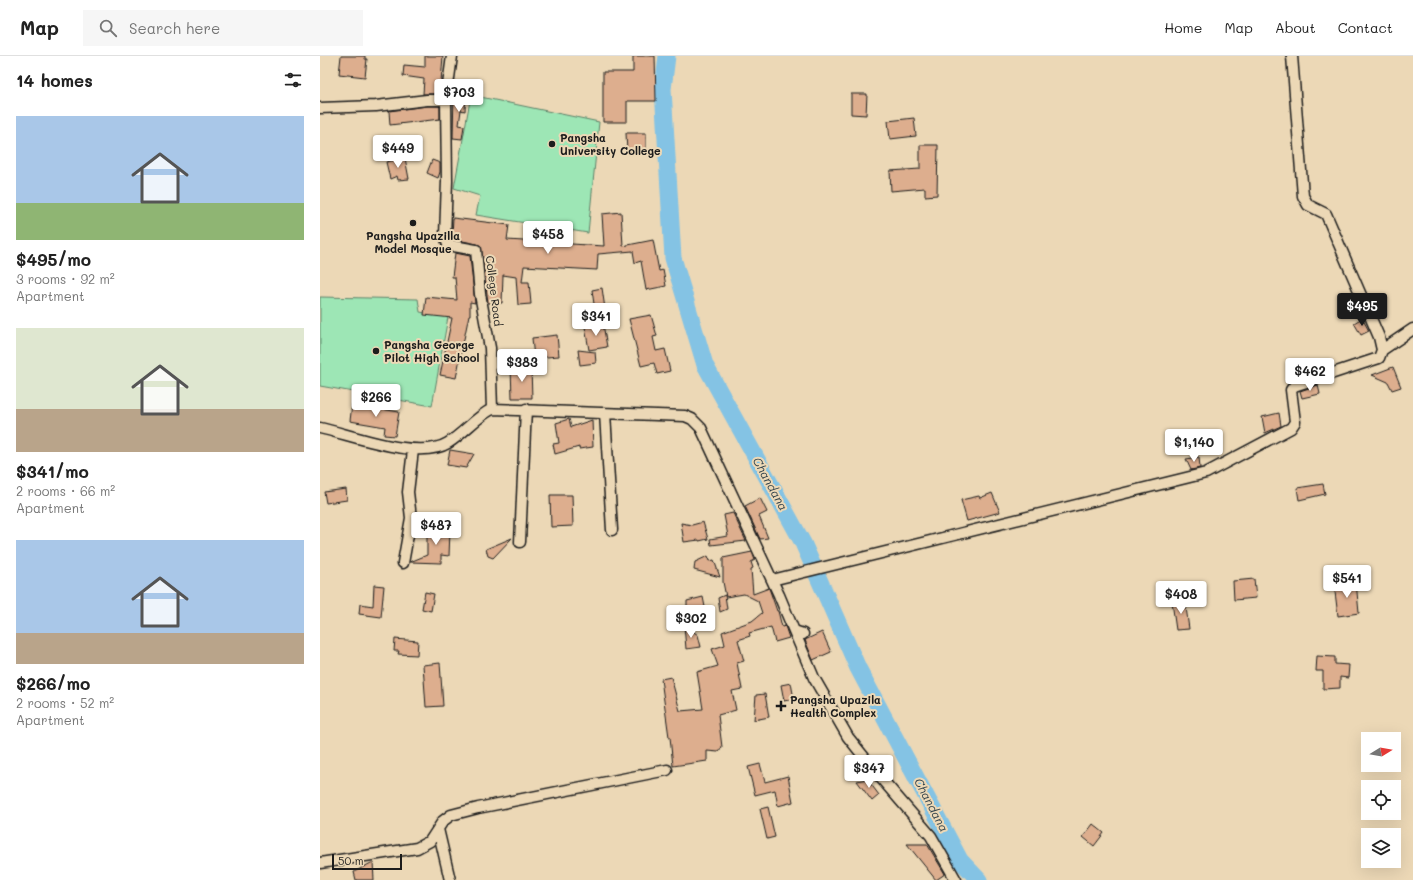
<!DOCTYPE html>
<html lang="en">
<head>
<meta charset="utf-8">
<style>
	:root { --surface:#fff; --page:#f6f6f6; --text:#222; --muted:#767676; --line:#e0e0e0; --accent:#1c1c1c }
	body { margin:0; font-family:Mali,sans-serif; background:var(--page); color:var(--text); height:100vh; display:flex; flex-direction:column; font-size:15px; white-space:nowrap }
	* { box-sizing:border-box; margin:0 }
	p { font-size:13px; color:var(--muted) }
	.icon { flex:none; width:22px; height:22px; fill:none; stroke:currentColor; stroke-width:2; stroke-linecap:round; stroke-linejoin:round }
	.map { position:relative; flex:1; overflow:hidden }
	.details { display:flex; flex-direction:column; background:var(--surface); width:320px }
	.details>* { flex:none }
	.needle { width:26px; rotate:79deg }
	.tools { position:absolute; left:1041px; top:676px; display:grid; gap:8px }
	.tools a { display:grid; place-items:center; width:40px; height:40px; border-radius:0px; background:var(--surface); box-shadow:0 4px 16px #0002; font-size:20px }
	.scale { position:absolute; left:12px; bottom:10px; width:70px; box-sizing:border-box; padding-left:4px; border:2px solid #1c1c1c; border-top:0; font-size:11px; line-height:14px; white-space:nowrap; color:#1c1c1c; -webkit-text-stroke:3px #ecd8b6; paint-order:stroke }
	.price { position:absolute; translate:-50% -34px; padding:0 9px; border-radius:4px; background:#fff; color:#222; font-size:13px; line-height:26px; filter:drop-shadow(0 1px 2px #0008) }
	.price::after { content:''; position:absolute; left:50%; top:24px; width:12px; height:9px; margin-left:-6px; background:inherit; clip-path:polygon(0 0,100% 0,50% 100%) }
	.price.selected { background:var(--accent); color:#fff }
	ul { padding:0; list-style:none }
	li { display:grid; align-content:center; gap:8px; height:212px; padding:0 16px }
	li span { display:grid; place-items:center; height:124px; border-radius:0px; color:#555 }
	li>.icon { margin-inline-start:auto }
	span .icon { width:72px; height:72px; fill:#fffc; stroke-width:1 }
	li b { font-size:17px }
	h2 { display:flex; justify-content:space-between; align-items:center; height:48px; padding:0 16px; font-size:17px }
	header { display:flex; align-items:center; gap:24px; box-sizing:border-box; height:56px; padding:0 20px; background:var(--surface); border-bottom:1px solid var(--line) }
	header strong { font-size:19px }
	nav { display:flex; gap:22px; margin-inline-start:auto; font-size:14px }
	.search { width:280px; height:36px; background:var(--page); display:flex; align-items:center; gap:10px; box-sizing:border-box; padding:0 14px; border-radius:0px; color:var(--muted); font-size:15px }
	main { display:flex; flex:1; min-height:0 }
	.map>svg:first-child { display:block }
</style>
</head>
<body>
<header>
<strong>Map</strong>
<div class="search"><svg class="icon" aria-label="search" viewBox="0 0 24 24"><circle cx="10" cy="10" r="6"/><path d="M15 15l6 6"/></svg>Search here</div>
<nav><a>Home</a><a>Map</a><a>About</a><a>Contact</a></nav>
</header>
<main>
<section class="details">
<h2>14 homes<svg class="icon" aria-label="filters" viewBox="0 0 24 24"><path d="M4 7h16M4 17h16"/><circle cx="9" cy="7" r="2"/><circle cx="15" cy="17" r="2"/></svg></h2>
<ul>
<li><span style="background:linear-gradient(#a9c7e8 70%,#8fb573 0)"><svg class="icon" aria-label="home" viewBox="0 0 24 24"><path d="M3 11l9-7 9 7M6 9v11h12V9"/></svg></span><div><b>$495/mo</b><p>3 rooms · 92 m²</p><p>Apartment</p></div></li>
<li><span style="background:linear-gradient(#dfe7d0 65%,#b9a48a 0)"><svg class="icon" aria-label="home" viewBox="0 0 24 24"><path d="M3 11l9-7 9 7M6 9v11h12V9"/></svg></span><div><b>$341/mo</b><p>2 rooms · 66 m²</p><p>Apartment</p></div></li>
<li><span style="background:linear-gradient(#a9c7e8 75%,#b9a48a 0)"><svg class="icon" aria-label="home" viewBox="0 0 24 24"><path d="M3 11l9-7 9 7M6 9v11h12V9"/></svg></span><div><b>$266/mo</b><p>2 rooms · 52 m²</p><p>Apartment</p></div></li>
</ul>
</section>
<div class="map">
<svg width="1093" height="824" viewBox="0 0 1093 824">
	<rect width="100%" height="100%" fill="#ecd8b6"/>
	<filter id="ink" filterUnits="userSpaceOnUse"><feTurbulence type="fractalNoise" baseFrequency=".025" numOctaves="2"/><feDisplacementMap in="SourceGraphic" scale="8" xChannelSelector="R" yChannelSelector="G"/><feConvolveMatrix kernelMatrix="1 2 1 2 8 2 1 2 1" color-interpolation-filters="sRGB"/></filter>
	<g filter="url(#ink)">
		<path fill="#9de6b5" stroke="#5c8168" d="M 151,39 L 279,66 L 268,177 L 156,159 L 160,140 L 134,132 Z
			M 0,241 L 98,243 L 100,256 L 128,261 L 112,350 L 0,330 Z"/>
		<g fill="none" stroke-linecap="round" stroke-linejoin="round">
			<path stroke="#84c3e4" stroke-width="17" d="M 347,0 L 343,33 L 353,202 L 385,309 L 483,487 L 538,612 L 640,804 L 659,824"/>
		</g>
		<path fill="#ddae8e" stroke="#1c1c1c" d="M 21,0 L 45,0 L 45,3 L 47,3 L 45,21 L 19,18 Z
			M 105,0 L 123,0 L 120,38 L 103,38 L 104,23 L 83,20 L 84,9 L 105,11 Z
			M 313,0 L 335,0 L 336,45 L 307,45 L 307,66 L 283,66 L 283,16 L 313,16 Z
			M 134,35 L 146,36 L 145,55 L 141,54 L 139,69 L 144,70 L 142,83 L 133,82 Z
			M 531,38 L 547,38 L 546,59 L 531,58 Z
			M 107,50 L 120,50 L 120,63 L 70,69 L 69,55 Z
			M 594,62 L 596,80 L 570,83 L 568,65 Z
			M 306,77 L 326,77 L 326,96 L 307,96 Z
			M 600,89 L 618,89 L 617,139 L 605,140 L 605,132 L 571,135 L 570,115 L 600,113 Z
			M 85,102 L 89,123 L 78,124 L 77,120 L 70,123 L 66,106 Z
			M 112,104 L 120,107 L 120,116 L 118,122 L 107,117 Z
			M 301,156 L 303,190 L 333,184 L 339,215 L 343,214 L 346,230 L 326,234 L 321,205 L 315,207 L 313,195 L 278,198 L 277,214 L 204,210 L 202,226 L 209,226 L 211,248 L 198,249 L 196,221 L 183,219 L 182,247 L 168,247 L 161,190 L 157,188 L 133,183 L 132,179 L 133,162 L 189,169 L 187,184 L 284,190 L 282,158 Z
			M 135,197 L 150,200 L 155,247 L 150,246 L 150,259 L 149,259 L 136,322 L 120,319 L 132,262 L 104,259 L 106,241 L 137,244 L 135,221 L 132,221 Z
			M 282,232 L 285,253 L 275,255 L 272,234 Z
			M 1033,242 L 1036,253 L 1023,256 L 1020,246 Z
			M 331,259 L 337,280 L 333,281 L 336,295 L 345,293 L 350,315 L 337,318 L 334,307 L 321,310 L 309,263 Z
			M 1042,262 L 1049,275 L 1041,279 L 1034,267 Z
			M 283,268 L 287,291 L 269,294 L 265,271 Z
			M 237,279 L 239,300 L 214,302 L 212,282 Z
			M 258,294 L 275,296 L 276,307 L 260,309 Z
			M 1073,311 L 1081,331 L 1072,334 L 1068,326 L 1052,319 Z
			M 191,312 L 211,312 L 212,342 L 192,342 Z
			M 998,329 L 1000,338 L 982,342 L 980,335 Z
			M 32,348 L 79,356 L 75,380 L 64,379 L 65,371 L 30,365 Z
			M 959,357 L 961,370 L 945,377 L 942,361 Z
			M 249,363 L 251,371 L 272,364 L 273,391 L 259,393 L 259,391 L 235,398 L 233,388 L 239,387 L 236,367 Z
			M 130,394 L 154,398 L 146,412 L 127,409 Z
			M 879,401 L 880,412 L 871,414 L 866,403 Z
			M 1003,428 L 1005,438 L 979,444 L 977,432 Z
			M 26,433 L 27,444 L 6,447 L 4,436 Z
			M 672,437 L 680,456 L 647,465 L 641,444 L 659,440 L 660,442 Z
			M 230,439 L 252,439 L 253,470 L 231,471 Z
			M 440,442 L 447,456 L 439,460 L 448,482 L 440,483 L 425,450 Z
			M 413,457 L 426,485 L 391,489 L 390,483 L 408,480 L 404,459 Z
			M 383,466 L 388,483 L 379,485 L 379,484 L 364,486 L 361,467 L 372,469 Z
			M 107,474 L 130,474 L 129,500 L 121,499 L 121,507 L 90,506 L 107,499 Z
			M 192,482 L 173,502 L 168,500 L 166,493 Z
			M 432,496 L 435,504 L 431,506 L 433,512 L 431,513 L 433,538 L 449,532 L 457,555 L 458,555 L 462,571 L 465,570 L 469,582 L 455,586 L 451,571 L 429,577 L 430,580 L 418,584 L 424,605 L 417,607 L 422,633 L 412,635 L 416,654 L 398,659 L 402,691 L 398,696 L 387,695 L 387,705 L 353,710 L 350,681 L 349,681 L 341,623 L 351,621 L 360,655 L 383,653 L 377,616 L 398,610 L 392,593 L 405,589 L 402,576 L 432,565 L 442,557 L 438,545 L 424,538 L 406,541 L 403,526 L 403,502 Z
			M 388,500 L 390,505 L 394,504 L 400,521 L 374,514 L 375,506 Z
			M 934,523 L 936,542 L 914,544 L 913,525 Z
			M 1036,526 L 1039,557 L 1018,560 L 1014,528 Z
			M 54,529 L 64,530 L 61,561 L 39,558 L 40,548 L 53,550 Z
			M 105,536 L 114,538 L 111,555 L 102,553 Z
			M 405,539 L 407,553 L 400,556 L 398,542 Z
			M 383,541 L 385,551 L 377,555 L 367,550 L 367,545 Z
			M 865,544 L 869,573 L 856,574 L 852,546 Z
			M 364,569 L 378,579 L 381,591 L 366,593 Z
			M 502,576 L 511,596 L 493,604 L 485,584 Z
			M 75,583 L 98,585 L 97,599 L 78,598 L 79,595 L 74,595 Z
			M 997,600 L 1015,601 L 1015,608 L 1029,609 L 1028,622 L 1020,621 L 1020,632 L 1003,633 L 1003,615 L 996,615 Z
			M 120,607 L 123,650 L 106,651 L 103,609 Z
			M 471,627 L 474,643 L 464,645 L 461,629 Z
			M 445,638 L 449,661 L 434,664 L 436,639 Z
			M 440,708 L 445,726 L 468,720 L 473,746 L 458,750 L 455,734 L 435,739 L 428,711 Z
			M 547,723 L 559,739 L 552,745 L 537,725 Z
			M 448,751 L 455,781 L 447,783 L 440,753 Z
			M 773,768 L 784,777 L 774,790 L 763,781 Z
			M 587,788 L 607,788 L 625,818 L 616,824 Z
			M 53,806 L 54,824 L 36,824 L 34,816 Z"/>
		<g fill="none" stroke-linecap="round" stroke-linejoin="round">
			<g stroke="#1c1c1c" stroke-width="13">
				<path id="minor" d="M 132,0 L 126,44 L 127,125 L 125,180 L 128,189 L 156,194 L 160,238 L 170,292 L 172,353
					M 0,52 L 56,50 L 107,44 L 126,44
					M 1062,294 L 1093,273
					M 285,357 L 292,474
					M 0,372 C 32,379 99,405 128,387 C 144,377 155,362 172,353 L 365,360 L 372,363 L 381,372 L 459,539 L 474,575 L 483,578
					M 200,486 L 206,353
					M 83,507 L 91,462 L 88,436 L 93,394
					M 452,524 L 886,417 L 971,372 L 975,366 L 971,334 L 974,330 L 1059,302 L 1062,294 L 1059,281 L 1006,158 L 988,149 L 983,140 L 972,0
					M 474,575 L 494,622 L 528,681 L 560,721 L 611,780 L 636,824
					M 118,773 L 130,824
					M 0,807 L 97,792 L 110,785 L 123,765 L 131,759 L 158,752 L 347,714"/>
			</g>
			<use href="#minor" stroke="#ecd8b6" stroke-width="10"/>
		</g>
	</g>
	<g fill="#1c1c1c" stroke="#ecd8b6" stroke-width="1.5">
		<circle cx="232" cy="88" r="4"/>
		<circle cx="93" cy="167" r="4"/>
		<circle cx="56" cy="295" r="4"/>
		<path d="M459 644h4v4h4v4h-4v4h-4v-4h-4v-4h4z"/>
	</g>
	<g text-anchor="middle" stroke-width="4" stroke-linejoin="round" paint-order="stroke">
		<g font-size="11" font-weight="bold" fill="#1c1c1c" stroke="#ecd8b6" text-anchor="start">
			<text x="240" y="86">Pangsha<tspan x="240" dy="13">University College</tspan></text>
			<text x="93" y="184" text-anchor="middle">Pangsha Upazilla<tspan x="93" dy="13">Model Mosque</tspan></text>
			<text x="64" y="293">Pangsha George<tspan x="64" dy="13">Pilot High School</tspan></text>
			<text x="470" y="648">Pangsha Upazila<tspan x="470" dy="13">Health Complex</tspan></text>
		</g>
		<g font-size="11" fill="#1c1c1c" stroke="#ecd8b6">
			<text transform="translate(174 235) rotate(83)" y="4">College Road</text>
		</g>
		<g font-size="12" font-style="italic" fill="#36464e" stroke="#ecd8b6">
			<text transform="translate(450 428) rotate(61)" y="4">Chandana</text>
			<text transform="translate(611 749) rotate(62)" y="4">Chandana</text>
		</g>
	</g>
</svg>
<div class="tools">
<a><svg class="needle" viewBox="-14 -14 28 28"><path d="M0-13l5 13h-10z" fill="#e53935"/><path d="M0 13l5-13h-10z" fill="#767676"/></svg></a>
<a><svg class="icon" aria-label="locate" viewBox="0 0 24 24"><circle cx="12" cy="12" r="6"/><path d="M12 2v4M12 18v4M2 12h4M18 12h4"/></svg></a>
<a><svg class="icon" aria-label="layers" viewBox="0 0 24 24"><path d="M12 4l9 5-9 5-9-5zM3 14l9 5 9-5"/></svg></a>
</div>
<div class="scale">50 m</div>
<b class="price" style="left:139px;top:57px">$703</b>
<b class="price" style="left:78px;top:113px">$449</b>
<b class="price" style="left:228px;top:199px">$458</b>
<b class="price selected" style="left:1042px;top:271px">$495</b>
<b class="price" style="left:276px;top:281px">$341</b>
<b class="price" style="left:202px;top:327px">$383</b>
<b class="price" style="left:990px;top:336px">$462</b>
<b class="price" style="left:56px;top:362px">$266</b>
<b class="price" style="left:874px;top:407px">$1,140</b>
<b class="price" style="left:116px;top:490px">$487</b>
<b class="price" style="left:1027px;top:543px">$541</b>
<b class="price" style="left:861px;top:559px">$408</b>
<b class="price" style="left:371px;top:583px">$302</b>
<b class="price" style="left:549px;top:733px">$347</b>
</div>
</main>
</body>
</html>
